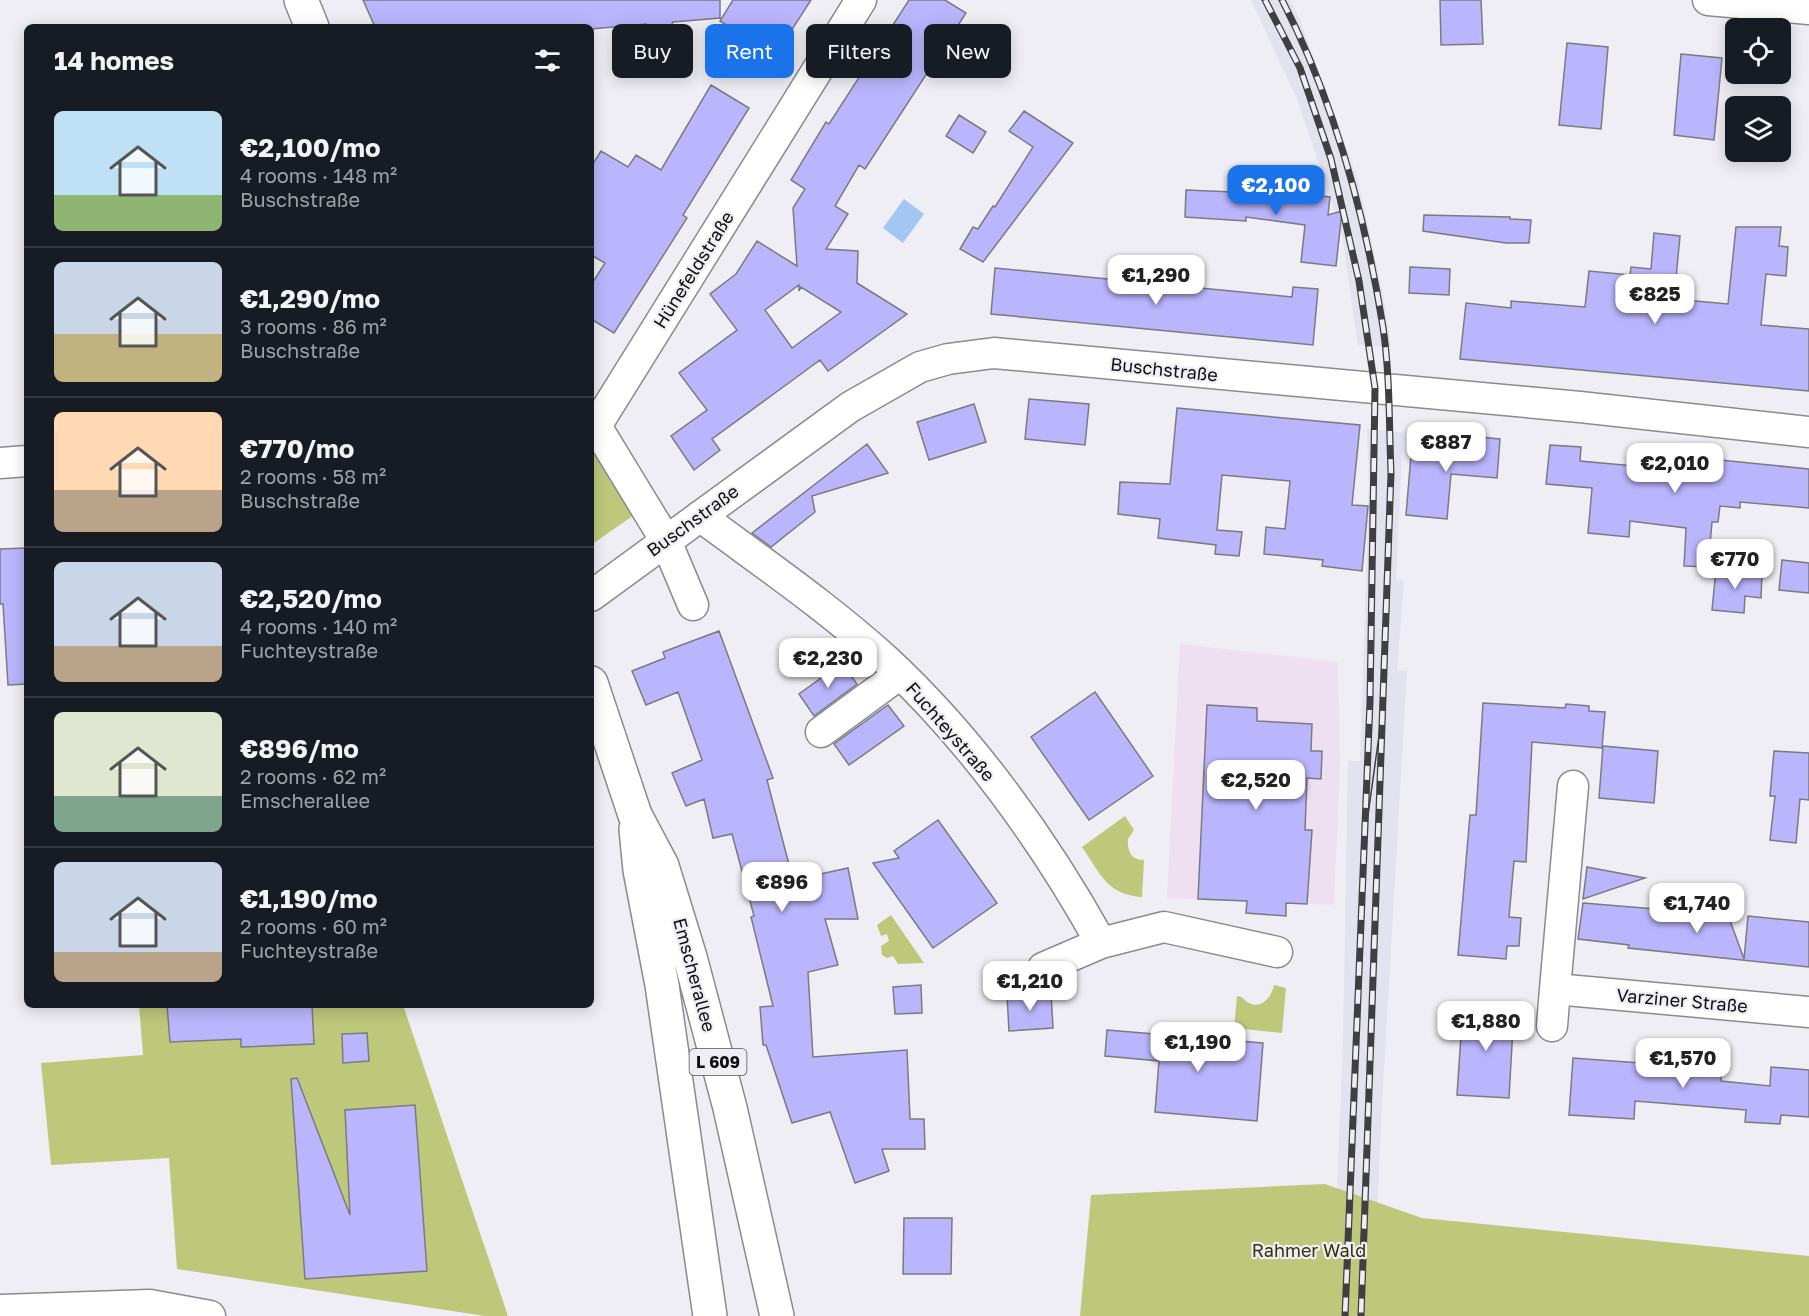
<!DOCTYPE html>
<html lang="en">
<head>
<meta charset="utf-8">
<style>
	:root { --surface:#171b24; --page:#242831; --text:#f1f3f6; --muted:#9ea1a6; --line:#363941; --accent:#1a73e8 }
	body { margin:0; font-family:"Golos Text",sans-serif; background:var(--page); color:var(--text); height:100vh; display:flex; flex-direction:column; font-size:22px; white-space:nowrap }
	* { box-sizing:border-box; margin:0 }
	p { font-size:20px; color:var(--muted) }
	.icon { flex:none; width:33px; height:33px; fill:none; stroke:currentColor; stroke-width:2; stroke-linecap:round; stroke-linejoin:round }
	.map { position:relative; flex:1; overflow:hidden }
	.drawer { position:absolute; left:24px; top:24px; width:570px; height:984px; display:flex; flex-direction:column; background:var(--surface); border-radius:9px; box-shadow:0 3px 15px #0003 }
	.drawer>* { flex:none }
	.top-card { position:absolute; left:612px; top:24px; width:570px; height:54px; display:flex; gap:12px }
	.controls { position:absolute; left:1725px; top:18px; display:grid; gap:12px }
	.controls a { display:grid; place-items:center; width:66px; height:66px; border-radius:9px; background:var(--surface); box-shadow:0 3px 15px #0003; font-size:30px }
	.price { position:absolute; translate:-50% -51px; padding:0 14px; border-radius:12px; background:#fff; color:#222; font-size:20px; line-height:39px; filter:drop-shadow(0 2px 3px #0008) }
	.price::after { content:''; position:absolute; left:50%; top:36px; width:18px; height:14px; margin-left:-9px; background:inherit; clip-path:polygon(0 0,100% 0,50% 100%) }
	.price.selected { background:var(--accent); color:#fff }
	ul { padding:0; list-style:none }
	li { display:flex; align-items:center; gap:18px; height:150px; padding:0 30px }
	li+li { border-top:2px solid var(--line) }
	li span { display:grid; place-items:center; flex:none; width:168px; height:120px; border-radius:9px; color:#555 }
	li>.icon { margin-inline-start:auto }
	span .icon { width:72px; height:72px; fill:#fffc; stroke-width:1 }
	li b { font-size:26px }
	h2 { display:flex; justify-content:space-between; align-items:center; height:72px; padding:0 30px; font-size:26px }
	.chip { padding:0 21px; border-radius:9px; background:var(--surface); box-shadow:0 3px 15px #0003; font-size:21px; line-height:54px }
	.chip.selected { background:var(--accent); color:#fff }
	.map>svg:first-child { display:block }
</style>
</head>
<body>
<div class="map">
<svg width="1809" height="1316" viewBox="0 0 1809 1316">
	<rect width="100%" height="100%" fill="#eeeef4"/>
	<path fill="#e3e2ef" d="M 1251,0 L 1290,0 L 1300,20 L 1358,180 L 1383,294 L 1391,347 L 1358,345 L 1342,235 L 1328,190 L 1297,99 Z
		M 1367,428 L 1403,433 L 1396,579 L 1404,582 L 1397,670 L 1407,671 L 1381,1121 L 1373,1316 L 1332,1316 L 1343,1041 L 1348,761 L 1360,761 L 1369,487 Z"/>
	<path fill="#eedff1" d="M 1180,644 L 1338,662 L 1340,765 L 1334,905 L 1167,898 Z"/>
	<path fill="#bec87b" d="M 591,448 L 634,515 L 591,545 Z
		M 1125,816 L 1134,830 L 1128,839 C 1127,851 1131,860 1144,860 L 1142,897 C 1107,895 1100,873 1082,847 Z
		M 891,915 L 924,963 L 898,964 L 893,956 L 887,958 L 882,955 L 881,946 L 889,941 L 887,934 L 881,936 L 877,925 Z
		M 1274,985 L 1286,988 L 1282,1033 L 1234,1028 L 1237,996 C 1244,997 1243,1000 1249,1003 C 1263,1010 1272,995 1274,985 Z
		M 139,1005 L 403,1005 L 508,1316 L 485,1316 L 177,1269 L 169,1158 L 51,1165 L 41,1063 L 143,1055 Z
		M 1325,1184 L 1422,1218 L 1809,1256 L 1809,1316 L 1080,1316 L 1091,1195 Z"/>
	<path fill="#a4c6f5" d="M 904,199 L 924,214 L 903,243 L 883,228 Z"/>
	<path fill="#bbb5fd" stroke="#7a7a7f" stroke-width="1.5" fill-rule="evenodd" d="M 363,0 L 720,0 L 720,18 L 673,22 L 659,52 L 637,42 L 646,24 L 591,29 L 375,27 Z
		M 733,0 L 811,0 L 775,56 L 720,21 Z
		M 909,0 L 945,0 L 966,13 L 865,169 L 859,165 L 835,206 L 848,214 L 826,249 L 858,251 L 857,283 L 907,314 L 828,371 L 820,360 L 775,393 L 712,439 L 720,450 L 694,470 L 671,436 L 707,410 L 679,373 L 737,330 L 710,294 L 736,274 L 757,241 L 797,266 L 793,208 L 805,189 L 791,180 L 826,122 L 829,124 ZM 799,285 L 799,291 L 801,287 L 841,312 L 792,348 L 765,310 Z
		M 1440,0 L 1481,0 L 1483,44 L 1441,45 Z
		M 1567,43 L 1608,47 L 1601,129 L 1559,125 Z
		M 1681,54 L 1722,58 L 1714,140 L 1674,135 Z
		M 711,85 L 749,108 L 683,215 L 687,218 L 614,333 L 591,319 L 591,285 L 605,263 L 591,255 L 591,167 L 601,151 L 628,167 L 636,155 L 661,170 Z
		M 1024,111 L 1073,143 L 983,262 L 960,249 L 973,227 L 978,229 L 993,206 L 995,207 L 1033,147 L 1009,131 Z
		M 959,115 L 986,132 L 973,153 L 946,136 Z
		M 1258,189 L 1330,197 L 1328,215 L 1342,211 L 1336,266 L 1301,262 L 1305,225 L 1246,217 L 1246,221 L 1185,217 L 1186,190 L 1233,192 L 1234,190 L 1258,192 Z
		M 1424,215 L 1510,217 L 1510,219 L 1531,220 L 1529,243 L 1506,243 L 1423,231 Z
		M 1736,227 L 1781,227 L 1779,246 L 1788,247 L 1786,276 L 1766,274 L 1761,325 L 1809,329 L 1809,391 L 1460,359 L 1466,303 L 1511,308 L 1511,301 L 1585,307 L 1589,271 L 1630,275 L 1631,267 L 1651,269 L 1654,233 L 1680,236 L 1674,299 L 1728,304 Z
		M 1410,267 L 1450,269 L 1449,295 L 1409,293 Z
		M 995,268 L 1292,297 L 1293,287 L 1318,289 L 1313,345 L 991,314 Z
		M 1029,399 L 1089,404 L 1085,445 L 1025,439 Z
		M 974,404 L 986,442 L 929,460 L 917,422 Z
		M 1177,408 L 1360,425 L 1352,505 L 1368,506 L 1362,571 L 1322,566 L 1323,560 L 1264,554 L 1266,527 L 1285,529 L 1290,481 L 1222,475 L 1217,530 L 1242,532 L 1239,556 L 1215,554 L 1216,545 L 1158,538 L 1160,519 L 1118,514 L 1120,482 L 1170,484 Z
		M 1469,436 L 1500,439 L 1497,478 L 1451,474 L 1447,519 L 1406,515 L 1412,444 L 1468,450 Z
		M 867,444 L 888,473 L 812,496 L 815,512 L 771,547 L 752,533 Z
		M 1550,445 L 1581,447 L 1580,461 L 1689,471 L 1690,457 L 1809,469 L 1809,508 L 1740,502 L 1740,508 L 1720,506 L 1718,522 L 1712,522 L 1708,567 L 1684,566 L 1686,528 L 1630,521 L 1629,537 L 1588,533 L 1592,488 L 1546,484 Z
		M 26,548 L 27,684 L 8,685 L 3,604 L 0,604 L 0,549 Z
		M 1782,560 L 1809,563 L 1809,593 L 1779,590 Z
		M 1716,569 L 1762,573 L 1761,598 L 1745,596 L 1744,613 L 1712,610 Z
		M 719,631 L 773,778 L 767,780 L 793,880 L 848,868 L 858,919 L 825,919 L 838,965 L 808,972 L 813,1057 L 907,1050 L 910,1119 L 924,1119 L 925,1149 L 882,1149 L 889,1171 L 855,1183 L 830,1112 L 792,1123 L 766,1045 L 763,1045 L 760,1007 L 773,1006 L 751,917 L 754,916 L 732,834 L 713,838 L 704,799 L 686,806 L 672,773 L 702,760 L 678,692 L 646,705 L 632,671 L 665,658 L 663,652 Z
		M 842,663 L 857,684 L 814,716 L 799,694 Z
		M 1095,692 L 1153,776 L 1089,820 L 1031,737 Z
		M 1483,703 L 1565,708 L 1566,704 L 1589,706 L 1589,711 L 1605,712 L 1602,748 L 1532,742 L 1526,862 L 1514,861 L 1509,917 L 1521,918 L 1519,946 L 1507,946 L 1506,959 L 1458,955 L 1470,815 L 1476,815 Z
		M 888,705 L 904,726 L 849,765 L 834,744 Z
		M 1207,705 L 1257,708 L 1257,721 L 1312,724 L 1311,751 L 1322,751 L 1321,779 L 1307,778 L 1305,830 L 1312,830 L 1307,904 L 1286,903 L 1286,916 L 1246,913 L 1247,901 L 1198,899 Z
		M 1603,746 L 1658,751 L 1654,803 L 1599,798 Z
		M 1774,751 L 1809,753 L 1809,800 L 1800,799 L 1796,843 L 1770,840 L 1775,796 L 1770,796 Z
		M 938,820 L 997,903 L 933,948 L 873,863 L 899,858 L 894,851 Z
		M 1587,867 L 1645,878 L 1583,899 Z
		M 1583,903 L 1728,915 L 1744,959 L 1748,916 L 1809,922 L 1809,967 L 1628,948 L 1629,945 L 1578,939 Z
		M 921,985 L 922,1013 L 895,1014 L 893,987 Z
		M 1051,993 L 1053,1028 L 1009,1031 L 1007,995 Z
		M 167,1005 L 312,1005 L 314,1044 L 241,1047 L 241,1039 L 170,1042 Z
		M 1463,1006 L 1514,1009 L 1509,1098 L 1457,1095 Z
		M 1107,1030 L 1263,1043 L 1257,1121 L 1155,1112 L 1159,1061 L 1105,1056 Z
		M 367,1033 L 369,1061 L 343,1063 L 342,1034 Z
		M 1669,1055 L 1722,1060 L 1721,1081 L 1770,1086 L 1771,1067 L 1809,1070 L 1809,1117 L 1781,1115 L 1780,1124 L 1745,1122 L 1746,1110 L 1635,1101 L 1634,1119 L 1569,1115 L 1573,1058 L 1668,1065 Z
		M 297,1078 L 350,1215 L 345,1110 L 415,1105 L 427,1271 L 305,1279 L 291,1079 Z
		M 904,1218 L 952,1218 L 951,1274 L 903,1274 Z"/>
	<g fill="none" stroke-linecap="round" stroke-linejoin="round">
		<g stroke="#8a8a8f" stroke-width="33">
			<path id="minor" d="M 1708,0 L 1809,9
				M 0,463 L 27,461
				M 700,516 C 763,563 829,608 887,661 C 972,740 1045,842 1101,943 L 1043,968
				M 591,596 L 850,407 L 920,367 L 948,359 L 994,353 L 1580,407 L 1809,432
				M 693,605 L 666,541 L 596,426 L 861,0
				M 821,732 L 900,674
				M 1573,786 L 1555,989 L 1809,1012
				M 1101,943 L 1164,927 L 1277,952
				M 1552,1026 L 1555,989
				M 0,1310 L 150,1305 L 210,1316"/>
		</g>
		<g stroke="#8a8a8f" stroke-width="36">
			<path id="major" d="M 301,0 L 312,27
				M 591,683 L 635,815 L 662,866 L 690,957 L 730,1108 L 777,1316
				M 636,829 L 640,870 L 662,985 L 710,1316"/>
		</g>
		<use href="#minor" stroke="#fff" stroke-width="30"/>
		<use href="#major" stroke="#fff" stroke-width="33"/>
		<path stroke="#3f3f42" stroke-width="1.5" d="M 1364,844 L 1382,714"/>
		<g stroke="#3f3f42" stroke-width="7">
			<path id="rail" d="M 1265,0 L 1300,68 L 1331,159 L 1359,281 L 1375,388 L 1370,702 L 1345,1316
				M 1282,0 C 1334,101 1365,215 1383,327 C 1390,375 1389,424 1391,473 L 1361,1316"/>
		</g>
		<use href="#rail" stroke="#eeeef4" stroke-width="4.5" stroke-dasharray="14" stroke-linecap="butt"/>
	</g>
	<g text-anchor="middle" stroke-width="4.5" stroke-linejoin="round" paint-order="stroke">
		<rect fill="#eeeef4" stroke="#535356" stroke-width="1.5" x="689.5" y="1049" width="57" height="26" rx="4.5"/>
		<g font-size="16" font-weight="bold" fill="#101012">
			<text x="718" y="1068">L 609</text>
		</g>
		<g font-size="18" fill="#101012" stroke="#eeeef4">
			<text transform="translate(694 270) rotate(-58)" y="6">Hünefeldstraße</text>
			<text transform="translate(1164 370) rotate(6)" y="6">Buschstraße</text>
			<text transform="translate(693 521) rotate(-36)" y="6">Buschstraße</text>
			<text transform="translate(950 732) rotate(49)" y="6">Fuchteystraße</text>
			<text transform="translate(694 975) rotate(75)" y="6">Emscherallee</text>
			<text transform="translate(1682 1001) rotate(5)" y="6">Varziner Straße</text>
		</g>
		<g font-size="18" fill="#303407" stroke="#eeeef4">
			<text x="1309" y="1257">Rahmer Wald</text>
		</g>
	</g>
</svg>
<div class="controls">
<a><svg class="icon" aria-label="locate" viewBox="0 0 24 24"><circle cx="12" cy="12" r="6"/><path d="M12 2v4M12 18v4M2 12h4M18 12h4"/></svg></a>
<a><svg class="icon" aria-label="layers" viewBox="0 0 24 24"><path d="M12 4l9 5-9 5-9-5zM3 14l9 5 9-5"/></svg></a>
</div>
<b class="price selected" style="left:1276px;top:216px">€2,100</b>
<b class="price" style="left:1156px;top:306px">€1,290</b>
<b class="price" style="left:1655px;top:325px">€825</b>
<b class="price" style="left:1446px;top:473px">€887</b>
<b class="price" style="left:1675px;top:494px">€2,010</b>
<b class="price" style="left:1735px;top:590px">€770</b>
<b class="price" style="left:828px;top:689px">€2,230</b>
<b class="price" style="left:1256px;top:811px">€2,520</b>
<b class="price" style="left:782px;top:913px">€896</b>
<b class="price" style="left:1697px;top:934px">€1,740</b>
<b class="price" style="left:1030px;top:1012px">€1,210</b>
<b class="price" style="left:1486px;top:1052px">€1,880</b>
<b class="price" style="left:1198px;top:1073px">€1,190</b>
<b class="price" style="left:1683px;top:1089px">€1,570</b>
<div class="top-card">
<a class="chip">Buy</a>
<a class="chip selected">Rent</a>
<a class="chip">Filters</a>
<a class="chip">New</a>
</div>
<section class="drawer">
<h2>14 homes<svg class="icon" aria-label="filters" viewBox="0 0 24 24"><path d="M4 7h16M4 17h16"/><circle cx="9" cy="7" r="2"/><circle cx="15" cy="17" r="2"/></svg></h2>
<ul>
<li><span style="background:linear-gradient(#bfe0f5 70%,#8fb573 0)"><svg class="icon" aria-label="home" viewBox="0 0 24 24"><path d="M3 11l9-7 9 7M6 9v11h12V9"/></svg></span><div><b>€2,100/mo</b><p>4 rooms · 148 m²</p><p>Buschstraße</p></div></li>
<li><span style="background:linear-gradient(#c9d6e8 60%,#c2b280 0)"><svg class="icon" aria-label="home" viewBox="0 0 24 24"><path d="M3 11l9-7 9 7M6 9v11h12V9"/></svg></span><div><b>€1,290/mo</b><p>3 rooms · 86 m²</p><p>Buschstraße</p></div></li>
<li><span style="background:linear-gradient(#ffd9b3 65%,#b9a48a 0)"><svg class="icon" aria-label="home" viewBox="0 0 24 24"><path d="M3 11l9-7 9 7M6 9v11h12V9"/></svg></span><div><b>€770/mo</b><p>2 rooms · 58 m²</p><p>Buschstraße</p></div></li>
<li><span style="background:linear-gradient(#c9d6e8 70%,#b9a48a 0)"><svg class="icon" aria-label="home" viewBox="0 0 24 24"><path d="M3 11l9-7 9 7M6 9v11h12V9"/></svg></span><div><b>€2,520/mo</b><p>4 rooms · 140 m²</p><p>Fuchteystraße</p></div></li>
<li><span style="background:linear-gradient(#dfe7d0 70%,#7fa58c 0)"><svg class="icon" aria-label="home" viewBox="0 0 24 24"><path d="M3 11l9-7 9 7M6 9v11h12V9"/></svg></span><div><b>€896/mo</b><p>2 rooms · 62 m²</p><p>Emscherallee</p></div></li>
<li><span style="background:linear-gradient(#c9d6e8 75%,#b9a48a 0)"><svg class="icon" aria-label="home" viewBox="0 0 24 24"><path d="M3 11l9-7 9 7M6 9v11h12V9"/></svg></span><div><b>€1,190/mo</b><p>2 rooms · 60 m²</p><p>Fuchteystraße</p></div></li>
</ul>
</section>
</div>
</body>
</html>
